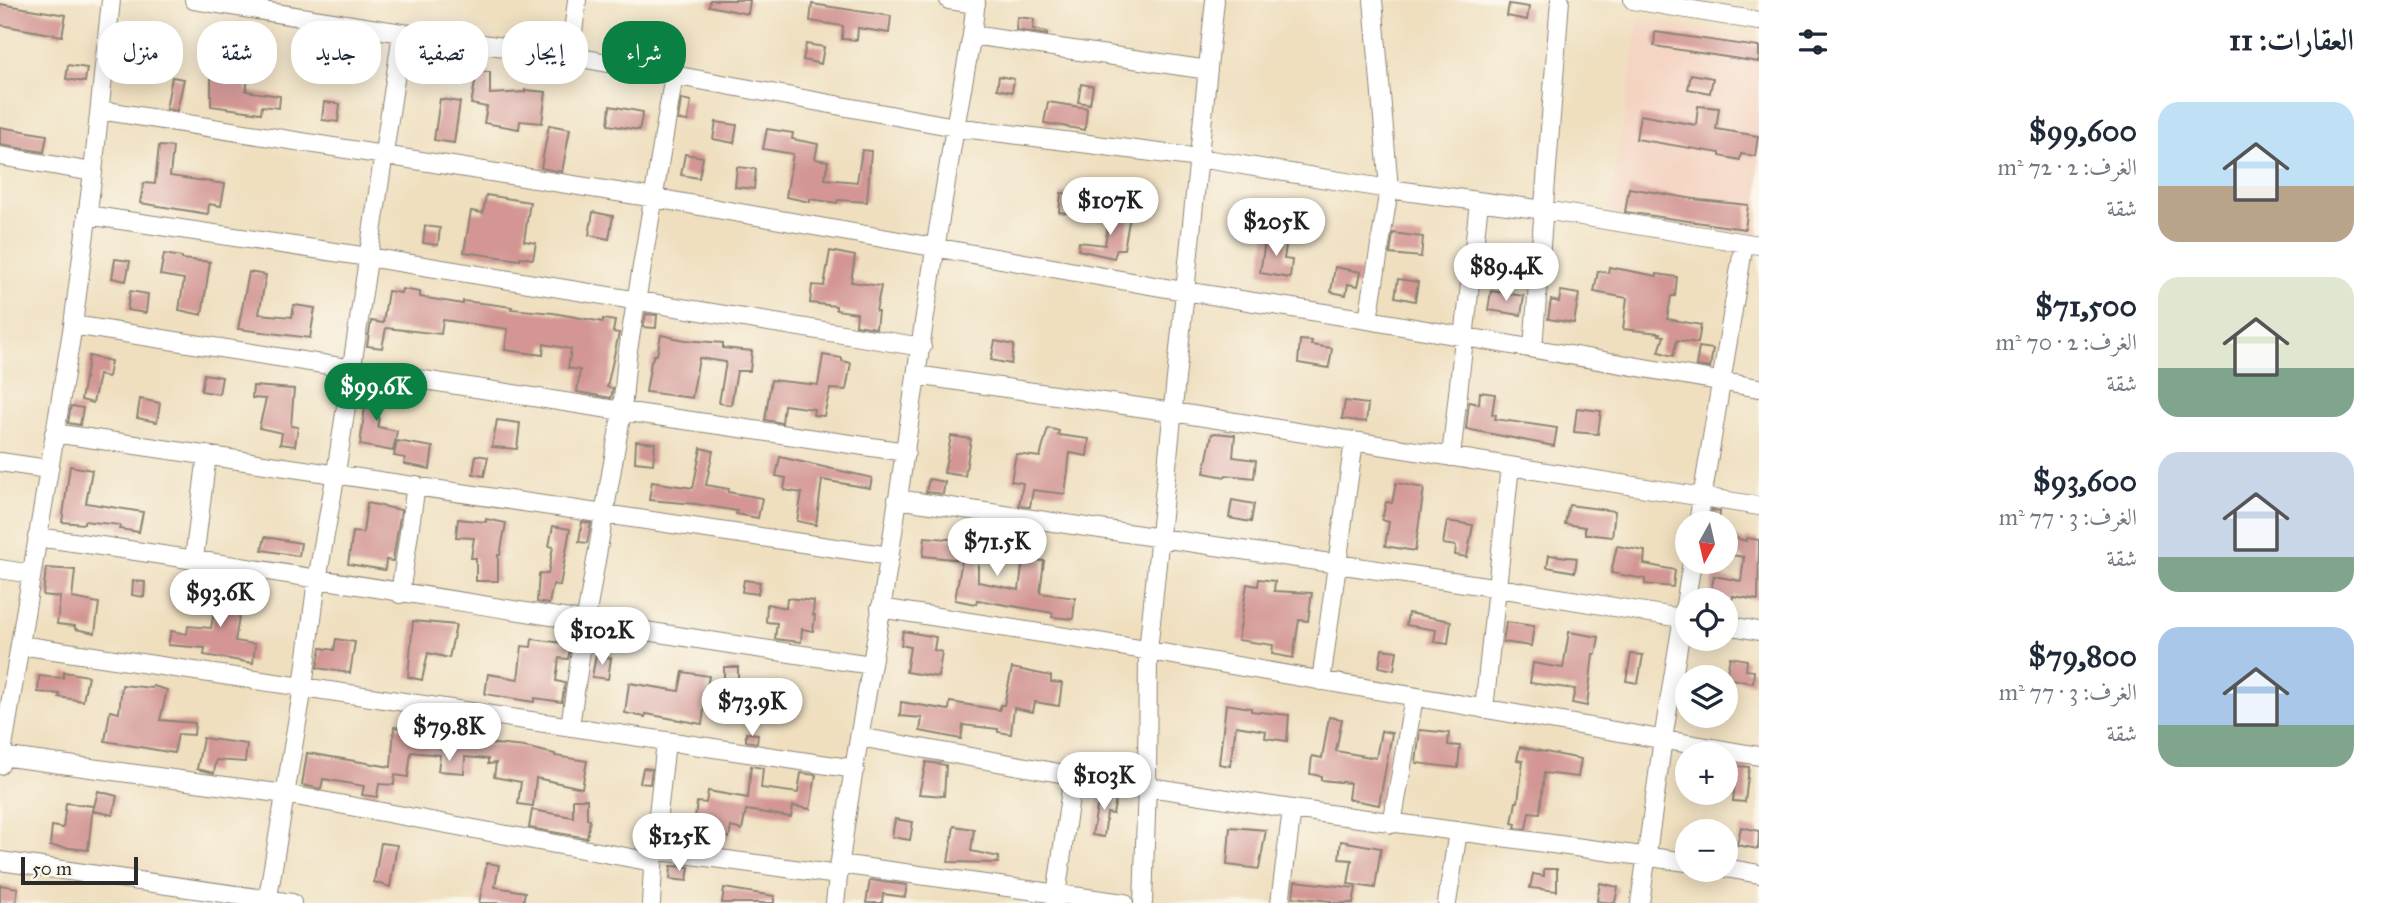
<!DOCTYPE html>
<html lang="ar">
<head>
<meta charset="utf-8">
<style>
	:root { --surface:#fff; --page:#f6f6f7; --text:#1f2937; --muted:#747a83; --accent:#0b8043 }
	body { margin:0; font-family:"IM FELL Great Primer",Amiri,serif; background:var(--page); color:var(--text); direction:rtl; height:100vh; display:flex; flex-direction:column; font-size:26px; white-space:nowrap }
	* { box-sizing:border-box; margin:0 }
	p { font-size:23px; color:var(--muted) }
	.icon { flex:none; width:38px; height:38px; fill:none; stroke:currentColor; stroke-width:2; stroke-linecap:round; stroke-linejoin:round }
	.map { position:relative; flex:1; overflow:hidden; direction:ltr }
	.drawer { display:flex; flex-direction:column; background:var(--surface); width:630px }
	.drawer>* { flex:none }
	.banner { position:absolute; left:21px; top:21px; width:665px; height:63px; direction:rtl; display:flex; gap:14px }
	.needle { width:46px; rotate:188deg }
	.tools { position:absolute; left:1675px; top:511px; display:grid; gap:14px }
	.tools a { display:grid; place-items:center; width:63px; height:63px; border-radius:50%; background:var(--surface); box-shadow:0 4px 18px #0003; font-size:35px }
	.scale { position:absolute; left:21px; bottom:18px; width:117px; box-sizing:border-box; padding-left:7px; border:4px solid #2b2b2b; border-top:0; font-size:19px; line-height:24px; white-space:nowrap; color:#2b2b2b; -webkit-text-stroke:5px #fbf7ec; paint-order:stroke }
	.price { position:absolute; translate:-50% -60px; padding:0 16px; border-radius:24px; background:#fff; color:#222; font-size:23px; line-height:46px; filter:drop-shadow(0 2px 4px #0008) }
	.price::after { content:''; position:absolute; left:50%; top:42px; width:21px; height:16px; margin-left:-10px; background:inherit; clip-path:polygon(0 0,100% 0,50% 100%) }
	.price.active { background:var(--accent); color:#fff }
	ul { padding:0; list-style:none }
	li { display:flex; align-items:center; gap:21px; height:175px; padding:0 35px }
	li span { display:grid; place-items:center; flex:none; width:196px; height:140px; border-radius:21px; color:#555 }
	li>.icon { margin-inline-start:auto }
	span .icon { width:84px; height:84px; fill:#fffc; stroke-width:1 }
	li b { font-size:30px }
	h2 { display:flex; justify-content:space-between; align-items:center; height:84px; padding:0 35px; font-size:30px }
	.tag { padding:0 24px; border-radius:28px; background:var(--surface); box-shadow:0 4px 18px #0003; font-size:24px; line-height:63px }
	.tag.active { background:var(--accent); color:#fff }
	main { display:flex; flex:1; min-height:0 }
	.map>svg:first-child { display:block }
</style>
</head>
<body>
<main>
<section class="drawer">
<h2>العقارات: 11<svg class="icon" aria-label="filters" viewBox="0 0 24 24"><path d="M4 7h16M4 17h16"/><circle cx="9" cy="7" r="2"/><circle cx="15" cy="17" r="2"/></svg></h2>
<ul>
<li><span style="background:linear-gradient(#bfe0f5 60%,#b9a48a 0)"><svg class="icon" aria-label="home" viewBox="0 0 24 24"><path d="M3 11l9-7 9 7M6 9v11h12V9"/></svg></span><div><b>$99,600</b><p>الغرف: 2 · 72 m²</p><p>شقة</p></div></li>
<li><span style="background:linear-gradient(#dfe7d0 65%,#7fa58c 0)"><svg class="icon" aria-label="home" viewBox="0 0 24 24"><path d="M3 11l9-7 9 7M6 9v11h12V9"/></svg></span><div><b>$71,500</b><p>الغرف: 2 · 70 m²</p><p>شقة</p></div></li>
<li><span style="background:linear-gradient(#c9d6e8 75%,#7fa58c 0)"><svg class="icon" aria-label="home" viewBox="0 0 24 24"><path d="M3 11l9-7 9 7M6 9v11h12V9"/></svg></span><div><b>$93,600</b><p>الغرف: 3 · 77 m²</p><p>شقة</p></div></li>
<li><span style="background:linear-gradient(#a9c7e8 70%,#7fa58c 0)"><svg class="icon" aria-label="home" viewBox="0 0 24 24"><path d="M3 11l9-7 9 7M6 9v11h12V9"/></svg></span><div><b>$79,800</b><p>الغرف: 3 · 77 m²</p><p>شقة</p></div></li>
</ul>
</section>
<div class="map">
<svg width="1759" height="903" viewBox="0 0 1759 903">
	<rect width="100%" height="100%" fill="#fbf7ec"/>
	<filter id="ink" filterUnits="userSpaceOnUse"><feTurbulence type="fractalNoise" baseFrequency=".0143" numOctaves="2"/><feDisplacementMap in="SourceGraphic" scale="14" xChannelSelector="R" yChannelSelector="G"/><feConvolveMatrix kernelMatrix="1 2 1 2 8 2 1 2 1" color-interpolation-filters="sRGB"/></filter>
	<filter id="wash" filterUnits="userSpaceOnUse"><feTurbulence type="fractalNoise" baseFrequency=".00686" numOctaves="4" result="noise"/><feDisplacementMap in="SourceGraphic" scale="28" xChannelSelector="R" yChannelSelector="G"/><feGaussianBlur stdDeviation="1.57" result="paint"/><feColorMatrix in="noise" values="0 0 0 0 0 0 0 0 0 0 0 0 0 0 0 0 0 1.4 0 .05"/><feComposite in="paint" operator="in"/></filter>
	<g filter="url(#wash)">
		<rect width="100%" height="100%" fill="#efdfbf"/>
		<path fill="#f4d3c1" d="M 1639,20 L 1759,38 L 1759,235 L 1609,212 Z"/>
		<g id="blocks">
			<path fill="#d39694" d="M 710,0 L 750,0 L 748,14 L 709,6 Z
				M 0,4 L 66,15 L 62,36 L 0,25 Z
				M 812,4 L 891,16 L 889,33 L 858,28 L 857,40 L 842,39 L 843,26 L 810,21 Z
				M 1509,4 L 1529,7 L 1527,20 L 1507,16 Z
				M 1017,17 L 1034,19 L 1033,29 L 1047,32 L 1047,35 L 1016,30 Z
				M 1655,32 L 1759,47 L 1759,62 L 1654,46 Z
				M 806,44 L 824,47 L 821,64 L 803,60 Z
				M 225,46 L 245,49 L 240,78 L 248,79 L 246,91 L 280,96 L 279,108 L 262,106 L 261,113 L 211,106 L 211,69 L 222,69 Z
				M 68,65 L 87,68 L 85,82 L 66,79 Z
				M 477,72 L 490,72 L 490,94 L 525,92 L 525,90 L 546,92 L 542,123 L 520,121 L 519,129 L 484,123 L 487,107 L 471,104 Z
				M 1691,74 L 1713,78 L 1710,93 L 1688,89 Z
				M 999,76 L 1014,79 L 1012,92 L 997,89 Z
				M 172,77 L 184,79 L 177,111 L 166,109 Z
				M 1081,84 L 1093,86 L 1090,104 L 1078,102 Z
				M 440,99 L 460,102 L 454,143 L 434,140 Z
				M 681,99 L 691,101 L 688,121 L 678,120 Z
				M 324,102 L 340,104 L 338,122 L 322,120 Z
				M 1048,102 L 1087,108 L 1085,130 L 1044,123 Z
				M 610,106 L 643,112 L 639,130 L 608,125 Z
				M 1698,106 L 1719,108 L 1716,129 L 1758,136 L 1755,156 L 1741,154 L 1740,160 L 1720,156 L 1720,153 L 1636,139 L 1640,115 L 1696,125 Z
				M 716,122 L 737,125 L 734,143 L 713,139 Z
				M 549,125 L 570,129 L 562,172 L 541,168 Z
				M 0,127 L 47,135 L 44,152 L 0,145 Z
				M 767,129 L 793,133 L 792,139 L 818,144 L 815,159 L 828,161 L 825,179 L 857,182 L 862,150 L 871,151 L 867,202 L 838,200 L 837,203 L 810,199 L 810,202 L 786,197 L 793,154 L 763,149 Z
				M 159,146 L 173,147 L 170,176 L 225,184 L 221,206 L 209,204 L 208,214 L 140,203 L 144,183 L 155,184 Z
				M 685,154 L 703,157 L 699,178 L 681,175 Z
				M 737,167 L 756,169 L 754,189 L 735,187 Z
				M 1629,188 L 1700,200 L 1748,205 L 1745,229 L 1625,212 Z
				M 1061,193 L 1078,195 L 1076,214 L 1059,212 Z
				M 486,195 L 530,202 L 524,241 L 536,243 L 533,259 L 520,257 L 520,260 L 464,252 L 471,211 L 483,213 Z
				M 593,212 L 613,216 L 609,239 L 589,235 Z
				M 1110,212 L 1130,216 L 1124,249 L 1117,249 L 1114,258 L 1078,250 L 1079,242 L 1105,245 Z
				M 425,226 L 440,228 L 438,245 L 423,243 Z
				M 1393,233 L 1423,237 L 1421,257 L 1390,254 Z
				M 1266,235 L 1287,239 L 1284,259 L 1292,260 L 1290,278 L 1260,273 Z
				M 830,251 L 855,256 L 851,282 L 881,286 L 876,311 L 878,311 L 876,328 L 856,325 L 857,313 L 836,310 L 836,306 L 810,303 L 812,285 L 824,286 Z
				M 164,254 L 182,257 L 182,259 L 210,262 L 202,315 L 179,310 L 184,279 L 160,275 Z
				M 115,259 L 130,261 L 126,281 L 112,278 Z
				M 1335,267 L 1361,272 L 1358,286 L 1348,284 L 1346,295 L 1331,292 Z
				M 1609,267 L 1657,276 L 1657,274 L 1677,277 L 1675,296 L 1671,296 L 1667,319 L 1701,325 L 1698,343 L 1677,340 L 1673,356 L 1659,352 L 1664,336 L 1659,335 L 1660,333 L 1623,329 L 1627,298 L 1594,292 L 1598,271 L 1608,273 Z
				M 249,272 L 266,275 L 259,314 L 292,317 L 294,305 L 315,308 L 310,338 L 238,329 Z
				M 1398,279 L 1418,282 L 1415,301 L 1395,297 Z
				M 402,289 L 420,292 L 420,297 L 463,304 L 463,301 L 490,304 L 512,307 L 511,309 L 553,313 L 603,322 L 603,319 L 615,321 L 613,332 L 619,333 L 607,387 L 613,388 L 611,398 L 577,392 L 580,370 L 568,368 L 571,349 L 544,344 L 543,355 L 505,350 L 508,329 L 443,320 L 441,334 L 386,328 L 382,348 L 367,346 L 371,321 L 383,323 L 388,291 L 401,293 Z
				M 130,291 L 148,294 L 146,313 L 127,310 Z
				M 1491,291 L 1524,296 L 1521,315 L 1488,310 Z
				M 1561,291 L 1579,294 L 1574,323 L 1548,319 L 1551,300 L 1559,302 Z
				M 646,314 L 657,315 L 656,328 L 643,327 Z
				M 661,335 L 685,340 L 723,343 L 723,348 L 752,351 L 750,371 L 737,371 L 731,405 L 719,403 L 726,362 L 699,358 L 692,398 L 646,392 L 651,362 L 654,355 L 657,355 Z
				M 1300,340 L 1312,341 L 1311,345 L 1332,348 L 1329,368 L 1298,363 Z
				M 995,341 L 1014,345 L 1011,364 L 991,360 Z
				M 1699,347 L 1713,349 L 1710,368 L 1696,366 Z
				M 823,355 L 842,358 L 842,361 L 851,363 L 846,390 L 830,389 L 824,416 L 813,415 L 814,409 L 784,405 L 782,423 L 765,420 L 771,380 L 818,385 Z
				M 89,356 L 111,361 L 108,377 L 99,375 L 93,403 L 81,400 Z
				M 204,374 L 222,377 L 219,394 L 201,391 Z
				M 368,383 L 382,385 L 378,427 L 397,431 L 393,451 L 360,445 Z
				M 253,386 L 294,389 L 291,426 L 298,427 L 295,446 L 280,444 L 282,433 L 259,428 L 266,399 L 252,398 Z
				M 1480,392 L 1495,394 L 1492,414 L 1496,415 L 1495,419 L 1557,428 L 1554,446 L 1466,429 L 1469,402 L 1479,404 Z
				M 140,399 L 160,403 L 157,422 L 137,418 Z
				M 1345,401 L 1368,404 L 1366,422 L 1342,419 Z
				M 71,406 L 83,408 L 80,425 L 68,423 Z
				M 1577,408 L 1601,411 L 1598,434 L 1574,432 Z
				M 497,420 L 520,423 L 517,449 L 492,447 Z
				M 1048,428 L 1059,431 L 1058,435 L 1089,439 L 1087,456 L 1070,453 L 1065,494 L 1033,490 L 1030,507 L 1019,506 L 1023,483 L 1011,481 L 1016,454 L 1040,457 Z
				M 1215,433 L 1235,435 L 1233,457 L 1256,460 L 1254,478 L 1226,475 L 1225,477 L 1204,473 L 1212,434 Z
				M 951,436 L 971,439 L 965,476 L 944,473 Z
				M 397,441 L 433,447 L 430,469 L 404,464 L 405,458 L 394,456 Z
				M 636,441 L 655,443 L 653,464 L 635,462 Z
				M 701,448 L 713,451 L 706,485 L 729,489 L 728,492 L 762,498 L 758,518 L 736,514 L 737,511 L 696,504 L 649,500 L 652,482 L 693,488 Z
				M 476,455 L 488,457 L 484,476 L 473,474 Z
				M 780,457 L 872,478 L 870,488 L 822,480 L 816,525 L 797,521 L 802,493 L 784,490 L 786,478 L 776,476 Z
				M 70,466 L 92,470 L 86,503 L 143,512 L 139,532 L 119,529 L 120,525 L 84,521 L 84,524 L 62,522 Z
				M 929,479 L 945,482 L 943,494 L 926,492 Z
				M 1396,483 L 1424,488 L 1415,551 L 1385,546 L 1389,522 L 1382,520 L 1386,502 L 1392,503 Z
				M 1232,500 L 1254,504 L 1251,522 L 1229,518 Z
				M 367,503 L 401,510 L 393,561 L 386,560 L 385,570 L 348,564 L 353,532 L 363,533 Z
				M 1569,505 L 1615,511 L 1612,537 L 1585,534 L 1585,527 L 1565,524 Z
				M 1712,510 L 1720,511 L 1719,523 L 1709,523 Z
				M 458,519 L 486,522 L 486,519 L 506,523 L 500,555 L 498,555 L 498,581 L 476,581 L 476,558 L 471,558 L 474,538 L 456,537 Z
				M 1447,521 L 1473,525 L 1467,557 L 1455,555 L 1456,546 L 1443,544 Z
				M 582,522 L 591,523 L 587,543 L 579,542 Z
				M 553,526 L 570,529 L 560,586 L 553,584 L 549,604 L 537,602 L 539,574 L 548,574 L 553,547 L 549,546 Z
				M 265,537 L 301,543 L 299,556 L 262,550 Z
				M 925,537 L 959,540 L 972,538 L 992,540 L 990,560 L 978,559 L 978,582 L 1019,590 L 1023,559 L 1044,561 L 1040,593 L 1075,598 L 1073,619 L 1052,617 L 1053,613 L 977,600 L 976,604 L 955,600 L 962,560 L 923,556 Z
				M 1731,537 L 1746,541 L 1746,538 L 1759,540 L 1758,600 L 1733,596 L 1732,600 L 1709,600 L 1714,576 L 1741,581 L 1744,557 L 1731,555 Z
				M 1617,546 L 1645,551 L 1644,564 L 1675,570 L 1673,587 L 1645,584 L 1645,579 L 1611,573 Z
				M 1549,555 L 1577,558 L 1575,572 L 1547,567 Z
				M 46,568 L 75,570 L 72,598 L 99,603 L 95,633 L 75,629 L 75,626 L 57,624 L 60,597 L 43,595 Z
				M 223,578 L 235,580 L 234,587 L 244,589 L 235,641 L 255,644 L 253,663 L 204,655 L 205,648 L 168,645 L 171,631 L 187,634 L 188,626 L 211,628 L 218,591 L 220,591 Z
				M 1259,579 L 1275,581 L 1274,591 L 1312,593 L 1308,621 L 1299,620 L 1293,658 L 1272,654 L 1273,645 L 1238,640 L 1247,584 L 1258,586 Z
				M 744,580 L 760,582 L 758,594 L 742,592 Z
				M 133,581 L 145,582 L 144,597 L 132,595 Z
				M 787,598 L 814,601 L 813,615 L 815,615 L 813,631 L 802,629 L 801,642 L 775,639 L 777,623 L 766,622 L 767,604 L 786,608 Z
				M 1408,613 L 1451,621 L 1448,644 L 1434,642 L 1436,630 L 1406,625 Z
				M 413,621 L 456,625 L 449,658 L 428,653 L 422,680 L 408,677 Z
				M 1506,622 L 1534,626 L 1531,646 L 1503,642 Z
				M 903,631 L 936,637 L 934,650 L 942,652 L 938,677 L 906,672 L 910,647 L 901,645 Z
				M 1569,632 L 1599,637 L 1596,654 L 1593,654 L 1587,706 L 1572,703 L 1575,689 L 1530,683 L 1533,663 L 1563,668 Z
				M 336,639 L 355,642 L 350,673 L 317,668 L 321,648 L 334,650 Z
				M 532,639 L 571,644 L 568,659 L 559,658 L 556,681 L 565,683 L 562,702 L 535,698 L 534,702 L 485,694 L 488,674 L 518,679 L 522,646 L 531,647 Z
				M 1382,649 L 1397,651 L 1394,670 L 1379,667 Z
				M 1631,654 L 1643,655 L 1638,683 L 1626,681 Z
				M 596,655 L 611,658 L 608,679 L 592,677 Z
				M 1730,657 L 1747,660 L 1746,670 L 1754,671 L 1753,683 L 1726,678 Z
				M 724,667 L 738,667 L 738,680 L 724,680 Z
				M 1012,668 L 1051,676 L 1051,682 L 1062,683 L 1059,706 L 1035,702 L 1033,712 L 1014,708 L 1011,734 L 998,732 L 998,729 L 963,725 L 961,739 L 920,731 L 922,718 L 900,716 L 901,702 L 949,710 L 950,702 L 1000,710 L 1000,705 L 1004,705 Z
				M 64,672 L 88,676 L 83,701 L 59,697 L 60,694 L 38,692 L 39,676 L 63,678 Z
				M 683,672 L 709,676 L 702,724 L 646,714 L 645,717 L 625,713 L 629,683 L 679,691 Z
				M 122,685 L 152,688 L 153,686 L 167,690 L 160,720 L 195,723 L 194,735 L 178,734 L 174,753 L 105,741 L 110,711 L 119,713 Z
				M 1226,704 L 1251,708 L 1251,711 L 1289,715 L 1287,741 L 1265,738 L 1266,731 L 1236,726 L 1230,766 L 1219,764 Z
				M 1329,717 L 1342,719 L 1336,751 L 1376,758 L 1381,731 L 1392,733 L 1379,805 L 1348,799 L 1350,783 L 1321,780 L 1321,776 L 1310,774 L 1312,756 L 1322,758 Z
				M 444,722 L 473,726 L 469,747 L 496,744 L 525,747 L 555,754 L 555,756 L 587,761 L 582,788 L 536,778 L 533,806 L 518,804 L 521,782 L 494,777 L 496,763 L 488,764 L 488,759 L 465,757 L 464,773 L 438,771 L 440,755 L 411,752 L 408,777 L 395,775 L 394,785 L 379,784 L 377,797 L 362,795 L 364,786 L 323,779 L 321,789 L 302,785 L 307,753 L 391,767 L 394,727 L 415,729 L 414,734 L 443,738 Z
				M 1420,730 L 1449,733 L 1448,745 L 1460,746 L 1458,768 L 1416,763 Z
				M 746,733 L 758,734 L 757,743 L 746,741 Z
				M 203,738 L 247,744 L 245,762 L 216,760 L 214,773 L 197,769 Z
				M 1520,747 L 1581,759 L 1578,777 L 1544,773 L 1540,813 L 1529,812 L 1526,829 L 1515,828 L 1516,824 L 1512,823 L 1516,802 L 1518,802 L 1523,761 L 1517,760 Z
				M 926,762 L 946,765 L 944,796 L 919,794 Z
				M 751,766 L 763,768 L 761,788 L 798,793 L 801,773 L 816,775 L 810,809 L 793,806 L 791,817 L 746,810 L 742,830 L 731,827 L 729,838 L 693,833 L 697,802 L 706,803 L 708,791 L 748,798 Z
				M 1737,766 L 1749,767 L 1745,802 L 1733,801 Z
				M 643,768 L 652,769 L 650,784 L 640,783 Z
				M 98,791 L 117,796 L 113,815 L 93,811 Z
				M 1100,791 L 1117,794 L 1113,814 L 1107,813 L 1104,837 L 1092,835 Z
				M 573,799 L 587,799 L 587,819 L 590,820 L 587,838 L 529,828 L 532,810 L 573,817 Z
				M 66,803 L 93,806 L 88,850 L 50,846 L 52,826 L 63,828 Z
				M 895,819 L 913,822 L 910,840 L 892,837 Z
				M 954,826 L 974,829 L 971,851 L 999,857 L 998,863 L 948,862 Z
				M 1230,827 L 1266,830 L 1259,869 L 1227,865 Z
				M 1741,827 L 1759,831 L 1758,849 L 1737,845 Z
				M 1341,841 L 1381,848 L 1375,888 L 1348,884 L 1352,860 L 1339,859 Z
				M 381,843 L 397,845 L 390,887 L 374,882 Z
				M 487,863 L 499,865 L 495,887 L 525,892 L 523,903 L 479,903 Z
				M 671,866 L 689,867 L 687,881 L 670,879 Z
				M 1544,869 L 1557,869 L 1557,891 L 1530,888 L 1533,874 L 1544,876 Z
				M 870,880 L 907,885 L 905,897 L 883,894 L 882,903 L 866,903 Z
				M 1295,881 L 1356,888 L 1353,903 L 1331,903 L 1331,901 L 1293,897 Z
				M 1600,883 L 1618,887 L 1615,903 L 1597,901 Z
				M 0,885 L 18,888 L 16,903 L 0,903 Z
				M 724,888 L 774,896 L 774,903 L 722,903 Z"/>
		</g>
	</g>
	<g filter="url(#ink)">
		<use href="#blocks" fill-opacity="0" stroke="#8d8575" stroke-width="2"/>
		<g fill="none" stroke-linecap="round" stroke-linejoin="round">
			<g stroke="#8d8575" stroke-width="20">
				<path id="minor" d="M 194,0 L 402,33 L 570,56 L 955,127 L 1199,158 L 1389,189 L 1544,210 L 1759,245
					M 949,0 L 976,4
					M 1633,0 L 1759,21
					M 972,35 L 1208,70
					M 570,56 L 577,0
					M 100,110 L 655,198 L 1166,288 L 1368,320 L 1759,388
					M 0,156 L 93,172
					M 87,215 L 368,257 L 922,347
					M 1368,320 L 1389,189 L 1373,0
					M 73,325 L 622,411 L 906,452
					M 1533,348 L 1560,0
					M 916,375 L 1173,412 L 1759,506
					M 54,433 L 890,556
					M 1451,457 L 1479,202
					M 0,462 L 48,469
					M 897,499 L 1499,588 L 1687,619
					M 1698,523 L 1744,243
					M 37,537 C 316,575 593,626 872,665
					M 194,559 L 207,455
					M 0,569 L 31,574
					M 400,594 L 416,485
					M 880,608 L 1104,643 L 1759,756
					M 1726,625 L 1759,631
					M 20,645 L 855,769
					M 1321,681 L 1354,441
					M 1484,709 L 1510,466
					M 570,726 L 585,624 L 622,411 L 627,356 L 674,75
					M 859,737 L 1065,774 L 1292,809 L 1687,862
					M 1,756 L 285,794 L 653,862
					M 0,765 L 73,325 L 93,172 L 111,0
					M 1392,824 L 1414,697
					M 654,850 L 838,875
					M 0,861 L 292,903
					M 839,864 L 1124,903
					M 1726,868 L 1759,874
					M 267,903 L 303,687 L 317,580 L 336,473 L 402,33
					M 651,903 L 654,850 L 666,742
					M 835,903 C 848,785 873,669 890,552 C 916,380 939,206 972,35 L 976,0
					M 1055,903 L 1073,775
					M 1143,903 L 1147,785 L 1148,651 L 1215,0
					M 1280,903 L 1292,809
					M 1447,903 L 1458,831
					M 1640,903 L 1663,739 L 1692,562"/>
			</g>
			<use href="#minor" stroke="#fff" stroke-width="18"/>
		</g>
	</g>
</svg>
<div class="tools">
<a><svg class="needle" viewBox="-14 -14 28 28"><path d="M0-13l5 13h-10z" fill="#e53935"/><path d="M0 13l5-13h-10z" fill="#747a83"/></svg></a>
<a><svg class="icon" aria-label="locate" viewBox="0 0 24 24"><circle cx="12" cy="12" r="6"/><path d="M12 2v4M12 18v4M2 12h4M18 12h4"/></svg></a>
<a><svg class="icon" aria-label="layers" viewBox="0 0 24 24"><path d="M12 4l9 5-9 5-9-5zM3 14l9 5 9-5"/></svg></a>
<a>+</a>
<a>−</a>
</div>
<div class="scale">50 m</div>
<b class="price" style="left:1110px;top:237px">$107K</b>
<b class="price" style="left:1276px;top:258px">$205K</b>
<b class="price" style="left:1506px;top:303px">$89.4K</b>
<b class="price active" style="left:376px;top:423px">$99.6K</b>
<b class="price" style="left:997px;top:578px">$71.5K</b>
<b class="price" style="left:220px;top:629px">$93.6K</b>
<b class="price" style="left:602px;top:667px">$102K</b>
<b class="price" style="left:752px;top:738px">$73.9K</b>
<b class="price" style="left:449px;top:763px">$79.8K</b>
<b class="price" style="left:1104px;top:812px">$103K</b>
<b class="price" style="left:679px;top:873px">$125K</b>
<div class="banner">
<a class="tag active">شراء</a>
<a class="tag">إيجار</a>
<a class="tag">تصفية</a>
<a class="tag">جديد</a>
<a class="tag">شقة</a>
<a class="tag">منزل</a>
</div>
</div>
</main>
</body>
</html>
